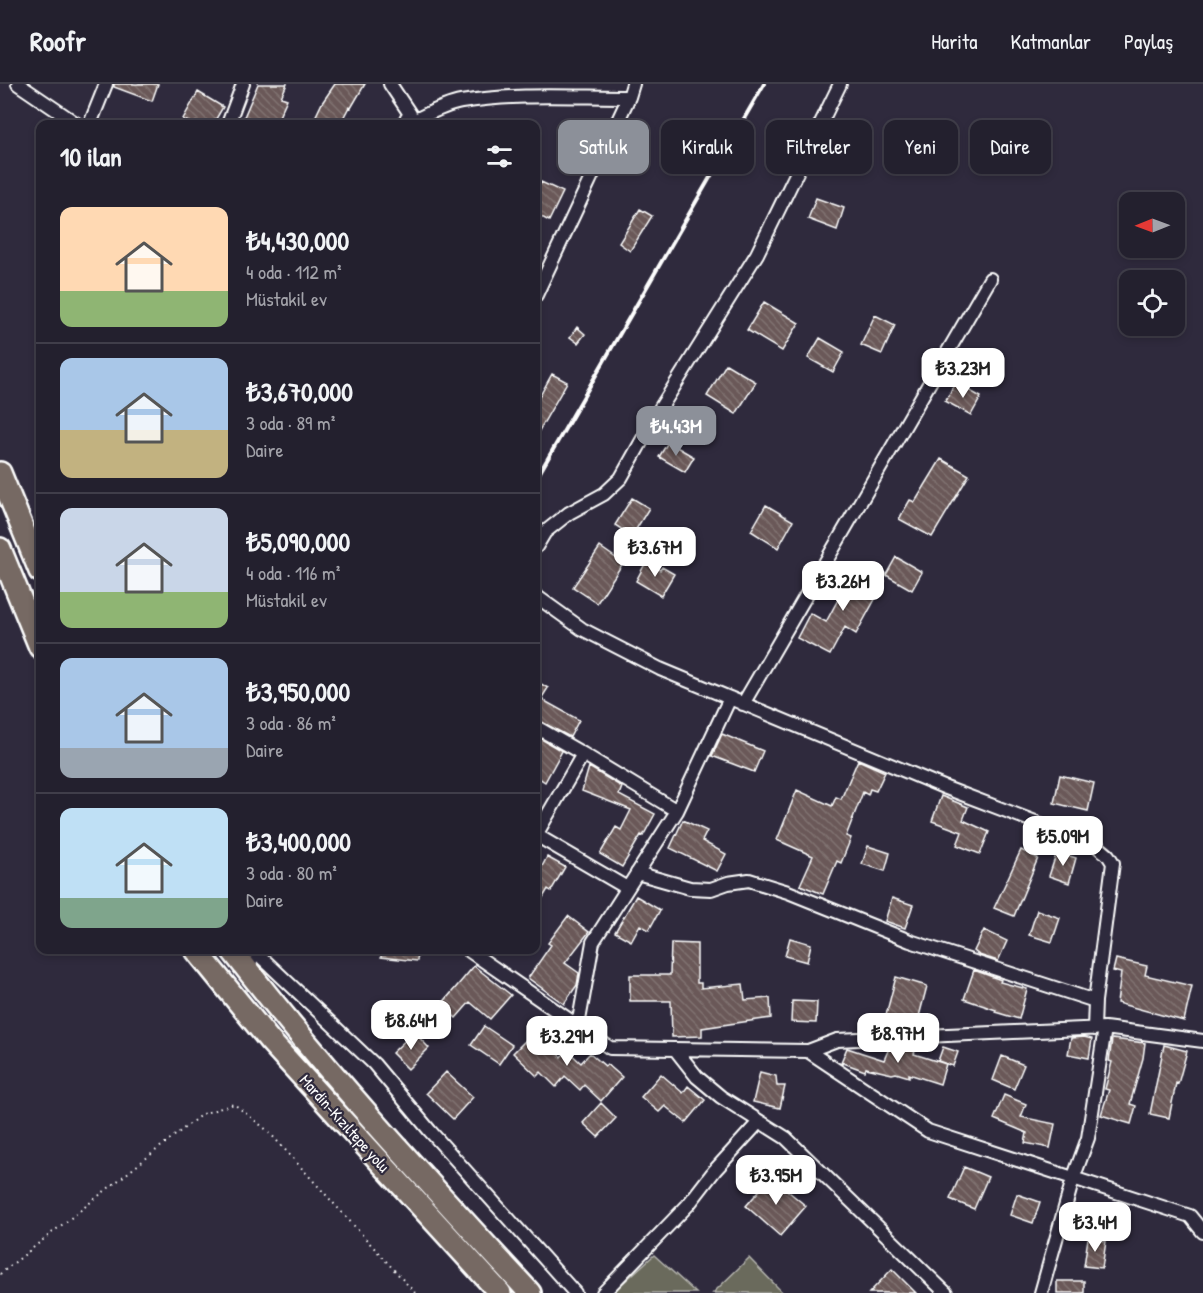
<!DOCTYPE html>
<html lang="tr">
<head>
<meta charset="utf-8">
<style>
	:root { --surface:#23202e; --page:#2f2d3a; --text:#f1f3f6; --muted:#a3a3aa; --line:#403e4a; --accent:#8c9099 }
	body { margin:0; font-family:"Patrick Hand",sans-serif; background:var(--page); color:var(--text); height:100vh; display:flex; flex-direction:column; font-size:22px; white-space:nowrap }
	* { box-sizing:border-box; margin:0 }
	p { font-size:20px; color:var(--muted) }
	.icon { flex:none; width:33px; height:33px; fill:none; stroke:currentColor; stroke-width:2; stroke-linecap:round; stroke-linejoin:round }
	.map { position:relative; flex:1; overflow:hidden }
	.side { position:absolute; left:36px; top:36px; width:504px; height:834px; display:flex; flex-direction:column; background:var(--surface); border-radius:12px; box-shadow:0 3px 9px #0003,0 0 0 2px var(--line) }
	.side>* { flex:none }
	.banner { position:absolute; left:558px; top:36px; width:555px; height:54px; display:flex; gap:12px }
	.needle { width:39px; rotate:269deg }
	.buttons { position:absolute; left:1119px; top:108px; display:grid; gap:12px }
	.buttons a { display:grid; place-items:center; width:66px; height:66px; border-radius:12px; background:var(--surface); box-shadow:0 3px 9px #0003,0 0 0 2px var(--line); font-size:30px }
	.price { position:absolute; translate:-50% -51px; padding:0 14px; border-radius:12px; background:#fff; color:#222; font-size:20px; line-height:39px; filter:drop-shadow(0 2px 3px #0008) }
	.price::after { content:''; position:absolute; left:50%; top:36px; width:18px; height:14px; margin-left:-9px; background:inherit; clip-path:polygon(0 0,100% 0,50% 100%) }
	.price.current { background:var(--accent); color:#fff }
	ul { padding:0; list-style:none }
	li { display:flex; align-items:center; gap:18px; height:150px; padding:0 24px }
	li+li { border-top:2px solid var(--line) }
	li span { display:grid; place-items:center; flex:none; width:168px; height:120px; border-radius:12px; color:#555 }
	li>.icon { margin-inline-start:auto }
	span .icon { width:72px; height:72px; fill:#fffc; stroke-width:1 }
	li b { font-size:26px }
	h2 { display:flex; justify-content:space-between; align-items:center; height:72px; padding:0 24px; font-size:26px }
	.pill { padding:0 21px; border-radius:12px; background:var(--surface); box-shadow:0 3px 9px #0003,0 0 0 2px var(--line); font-size:21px; line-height:54px }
	.pill.current { background:var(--accent); color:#fff }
	header { display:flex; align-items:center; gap:36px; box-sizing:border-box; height:84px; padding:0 30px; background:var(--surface); border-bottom:2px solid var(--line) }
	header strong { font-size:28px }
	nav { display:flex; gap:33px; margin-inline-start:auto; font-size:21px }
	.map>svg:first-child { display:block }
</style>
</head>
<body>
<header>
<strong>Roofr</strong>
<nav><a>Harita</a><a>Katmanlar</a><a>Paylaş</a></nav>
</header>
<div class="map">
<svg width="1203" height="1209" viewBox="0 0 1203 1209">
	<defs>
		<pattern id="building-back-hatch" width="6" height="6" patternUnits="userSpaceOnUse" patternTransform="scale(1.5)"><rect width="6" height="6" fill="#6a5958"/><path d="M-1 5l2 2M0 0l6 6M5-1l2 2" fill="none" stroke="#807271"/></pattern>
	</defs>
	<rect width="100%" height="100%" fill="#2f2a3d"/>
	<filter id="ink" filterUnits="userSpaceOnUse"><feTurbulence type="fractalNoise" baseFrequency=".0167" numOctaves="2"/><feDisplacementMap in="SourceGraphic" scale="12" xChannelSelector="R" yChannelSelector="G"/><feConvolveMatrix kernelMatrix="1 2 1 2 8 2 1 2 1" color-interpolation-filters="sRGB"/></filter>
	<g filter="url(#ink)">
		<path fill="#6a6a5c" stroke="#b4b4ae" stroke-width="1.5" d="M 654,1171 L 696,1209 L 612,1209 Z
			M 749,1174 L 783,1209 L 713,1209 Z"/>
		<path fill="url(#building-back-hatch)" stroke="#fff" stroke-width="1.5" d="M 114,0 L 158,0 L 152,17 L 114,3 Z
			M 258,0 L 287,0 L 281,13 L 287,15 L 277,37 L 274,36 L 272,40 L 241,40 Z
			M 335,0 L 365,0 L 351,24 L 349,23 L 340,40 L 312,40 L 322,19 Z
			M 198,8 L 223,23 L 213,40 L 201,40 L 196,38 L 192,40 L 183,35 Z
			M 541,98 L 563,108 L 549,137 L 536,130 L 536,110 Z
			M 816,114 L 844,124 L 837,146 L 808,135 Z
			M 640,125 L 652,132 L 630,167 L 619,159 Z
			M 764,218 L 799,239 L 782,267 L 747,246 Z
			M 875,231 L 895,241 L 882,270 L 861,261 Z
			M 577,243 L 585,250 L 578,259 L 570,253 Z
			M 820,254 L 844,268 L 833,288 L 808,274 Z
			M 726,280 L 756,298 L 736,330 L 707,312 Z
			M 552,290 L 567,298 L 536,352 L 536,319 Z
			M 956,299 L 981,313 L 971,331 L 945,317 Z
			M 668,358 L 694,373 L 685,388 L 659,373 Z
			M 941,375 L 969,391 L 932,453 L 899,435 L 910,416 L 915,418 Z
			M 632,414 L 649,424 L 632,452 L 615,441 Z
			M 766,421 L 793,437 L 778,464 L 751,447 Z
			M 600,463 L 623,479 L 597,519 L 573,503 Z
			M 896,473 L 922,488 L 912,506 L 886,491 Z
			M 646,478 L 660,486 L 662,483 L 674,490 L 661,512 L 636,497 Z
			M 856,482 L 885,497 L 856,550 L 845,543 L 830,571 L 797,554 L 810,529 L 826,538 Z
			M 536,597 L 548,604 L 541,615 L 579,636 L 570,653 L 536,635 Z
			M 722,650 L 763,667 L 754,688 L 712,672 Z
			M 536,652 L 562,667 L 545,698 L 536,692 Z
			M 858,676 L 885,688 L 876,707 L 870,705 L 868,711 L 863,708 L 846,752 L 851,754 L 841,779 L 837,777 L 823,810 L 800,801 L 813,772 L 777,756 L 797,706 L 832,722 L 836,713 L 841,715 Z
			M 589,683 L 622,703 L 619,711 L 655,730 L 643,752 L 641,751 L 622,783 L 600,770 L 616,743 L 621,746 L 631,726 L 582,707 Z
			M 1060,691 L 1094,699 L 1088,727 L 1054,719 Z
			M 941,712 L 968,723 L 963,736 L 989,748 L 980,770 L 957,761 L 962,748 L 932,737 Z
			M 683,736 L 707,747 L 702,757 L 726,770 L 717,787 L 670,764 Z
			M 868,762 L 890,769 L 885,787 L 862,780 Z
			M 1021,766 L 1038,774 L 1014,832 L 994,824 Z
			M 1057,768 L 1076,774 L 1069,799 L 1049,792 Z
			M 547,773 L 565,783 L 551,807 L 548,805 L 536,825 L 536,794 Z
			M 636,812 L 660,826 L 649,846 L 640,841 L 631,857 L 615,848 Z
			M 892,814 L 913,821 L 905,844 L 885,837 Z
			M 1037,826 L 1060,834 L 1052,858 L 1029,851 Z
			M 568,832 L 589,848 L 565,879 L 579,889 L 577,901 L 564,920 L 528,894 L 551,861 L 548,859 Z
			M 984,846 L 1007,857 L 998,877 L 979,871 L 974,867 Z
			M 790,854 L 811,860 L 807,878 L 785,872 Z
			M 671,859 L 697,860 L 697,899 L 701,899 L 701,904 L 743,900 L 745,916 L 770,914 L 771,934 L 702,944 L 702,952 L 672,953 L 671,917 L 630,917 L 630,891 L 670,891 Z
			M 381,866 L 418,866 L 417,877 L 381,873 Z
			M 1116,875 L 1147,882 L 1145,891 L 1192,902 L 1184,937 L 1117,919 L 1121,889 L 1113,887 Z
			M 474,882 L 511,911 L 490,935 L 470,918 L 456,934 L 441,921 Z
			M 974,886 L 1001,896 L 1000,898 L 1027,905 L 1019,935 L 995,928 L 996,926 L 964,915 Z
			M 896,893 L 927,902 L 917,940 L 886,931 Z
			M 792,917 L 817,918 L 816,939 L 791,938 Z
			M 484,942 L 512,961 L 499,980 L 471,961 Z
			M 535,947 L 561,973 L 567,966 L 581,979 L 590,969 L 605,982 L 607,980 L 622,993 L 601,1017 L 584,1001 L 580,1006 L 565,992 L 556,1003 L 541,988 L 537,992 L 513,969 Z
			M 414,948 L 429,964 L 408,985 L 392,969 Z
			M 1084,953 L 1092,955 L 1089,974 L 1068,970 L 1071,954 Z
			M 1112,955 L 1145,959 L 1143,974 L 1130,1020 L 1136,1022 L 1131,1040 L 1101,1031 L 1109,1006 L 1105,1005 L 1112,978 L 1109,977 Z
			M 1164,961 L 1187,967 L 1178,1000 L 1176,999 L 1169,1034 L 1150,1030 Z
			M 890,962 L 915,967 L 914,970 L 946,980 L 940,1000 L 909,990 L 909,993 L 896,989 L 892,990 L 866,984 L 865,987 L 841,978 L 847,964 L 884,976 Z
			M 943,963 L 958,968 L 953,982 L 938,977 Z
			M 1002,972 L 1024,981 L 1014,1005 L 993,996 Z
			M 446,988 L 473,1013 L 453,1035 L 426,1009 Z
			M 760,988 L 776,992 L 777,1002 L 785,1002 L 780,1024 L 753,1018 Z
			M 661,990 L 683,1009 L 688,1002 L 705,1016 L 686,1039 L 665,1022 L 659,1028 L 641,1013 Z
			M 1004,1011 L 1026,1020 L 1021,1033 L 1055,1040 L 1050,1064 L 1025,1059 L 1027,1049 L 994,1035 Z
			M 601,1019 L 616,1034 L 598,1053 L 583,1039 Z
			M 964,1083 L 988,1093 L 974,1125 L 950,1115 Z
			M 771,1093 L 806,1122 L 780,1152 L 746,1122 Z
			M 1017,1110 L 1040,1118 L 1033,1139 L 1010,1131 Z
			M 1088,1154 L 1106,1157 L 1102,1184 L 1084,1182 Z
			M 892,1185 L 916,1209 L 869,1209 Z
			M 1057,1197 L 1084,1197 L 1084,1209 L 1057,1209 Z"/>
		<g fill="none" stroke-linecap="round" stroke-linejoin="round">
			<g stroke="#fff" stroke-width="16">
				<path id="street" d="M 18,0 L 77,40
					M 390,0 L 410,30 L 403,40
					M 413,37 C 428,30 444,21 461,18 C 515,9 574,13 629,13
					M 90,40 L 106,0
					M 228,40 L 243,0
					M 536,211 L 629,13 L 633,0
					M 536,463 L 545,448 L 569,429 L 604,410 L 621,394 L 658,328 L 757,170 L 840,0
					M 536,512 L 582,545 L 660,585 L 946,704 L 1096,761 L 1108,771 L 1113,779 L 1095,917 L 1094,945
					M 743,620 L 990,195
					M 536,643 L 583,670 L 677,727
					M 536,751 L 627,804
					M 536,751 L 583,670
					M 637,789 L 690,804 L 711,805 L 728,799 L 749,796 L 788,808 L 910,857 L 1095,917
					M 468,866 L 610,964 L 808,967 L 928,1047 L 1190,1132 L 1203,1148
					M 261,873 L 374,980 L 430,1047 L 575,1209
					M 249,888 L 253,866
					M 578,942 L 593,858 L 677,727 L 730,614
					M 675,965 L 697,993 L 721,1013 L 786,1054 L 946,1209
					M 808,967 L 837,956 L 1105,944 L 1203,957
					M 603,1209 L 688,1121 L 715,1086 L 759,1038
					M 1041,1209 L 1073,1095 L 1088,1054 L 1105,944"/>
			</g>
			<g stroke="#fff" stroke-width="26">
				<path id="highway" d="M 0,389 L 40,487
					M 0,465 L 40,563
					M 196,866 L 270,957 L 500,1209
					M 232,866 C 325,987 427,1097 530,1209"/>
			</g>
			<path stroke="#fff" stroke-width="2" stroke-dasharray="1.5 4.5" stroke-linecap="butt" d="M 0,1190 L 202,1030 L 234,1020 L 268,1047 L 415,1209"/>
			<use href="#street" stroke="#2f2a3d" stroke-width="12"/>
			<use href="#highway" stroke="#766964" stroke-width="21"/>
			<path stroke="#fff" stroke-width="4" d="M 536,395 L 764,0"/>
		</g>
	</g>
	<g text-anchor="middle" stroke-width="4.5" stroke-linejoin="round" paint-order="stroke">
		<g font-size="16" fill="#fff" stroke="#2f2a3d">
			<text transform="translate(345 1039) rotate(48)" y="6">Mardin-Kızıltepe yolu</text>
		</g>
	</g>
</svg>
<div class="buttons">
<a><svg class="needle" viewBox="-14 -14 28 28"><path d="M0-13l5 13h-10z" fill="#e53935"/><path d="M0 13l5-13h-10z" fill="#a3a3aa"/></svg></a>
<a><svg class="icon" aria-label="locate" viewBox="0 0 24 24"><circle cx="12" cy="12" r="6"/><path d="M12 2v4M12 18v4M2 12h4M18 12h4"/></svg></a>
</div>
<b class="price" style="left:963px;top:315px">₺3.23M</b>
<b class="price current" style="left:676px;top:373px">₺4.43M</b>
<b class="price" style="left:655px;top:494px">₺3.67M</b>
<b class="price" style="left:843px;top:528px">₺3.26M</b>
<b class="price" style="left:1063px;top:783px">₺5.09M</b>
<b class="price" style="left:411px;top:967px">₺8.64M</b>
<b class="price" style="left:898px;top:980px">₺8.97M</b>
<b class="price" style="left:567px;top:983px">₺3.29M</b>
<b class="price" style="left:776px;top:1122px">₺3.95M</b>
<b class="price" style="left:1095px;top:1169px">₺3.4M</b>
<div class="banner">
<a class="pill current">Satılık</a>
<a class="pill">Kiralık</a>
<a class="pill">Filtreler</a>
<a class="pill">Yeni</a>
<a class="pill">Daire</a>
</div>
<section class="side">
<h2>10 ilan<svg class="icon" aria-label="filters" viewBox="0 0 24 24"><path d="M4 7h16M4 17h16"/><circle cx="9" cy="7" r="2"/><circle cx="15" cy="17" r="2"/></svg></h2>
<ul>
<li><span style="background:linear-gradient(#ffd9b3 70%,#8fb573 0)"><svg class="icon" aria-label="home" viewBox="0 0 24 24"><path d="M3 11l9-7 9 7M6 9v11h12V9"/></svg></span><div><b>₺4,430,000</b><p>4 oda · 112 m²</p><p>Müstakil ev</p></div></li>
<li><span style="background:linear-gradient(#a9c7e8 60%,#c2b280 0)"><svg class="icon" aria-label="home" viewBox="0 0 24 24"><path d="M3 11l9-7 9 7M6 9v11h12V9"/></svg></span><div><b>₺3,670,000</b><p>3 oda · 89 m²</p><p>Daire</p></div></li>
<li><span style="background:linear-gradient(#c9d6e8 70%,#8fb573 0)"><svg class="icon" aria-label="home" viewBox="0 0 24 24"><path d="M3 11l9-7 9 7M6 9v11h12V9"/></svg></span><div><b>₺5,090,000</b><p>4 oda · 116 m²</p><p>Müstakil ev</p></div></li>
<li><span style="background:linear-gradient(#a9c7e8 75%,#9aa5b1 0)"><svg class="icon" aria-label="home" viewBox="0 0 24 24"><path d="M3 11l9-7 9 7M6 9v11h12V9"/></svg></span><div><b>₺3,950,000</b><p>3 oda · 86 m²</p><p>Daire</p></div></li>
<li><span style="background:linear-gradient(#bfe0f5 75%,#7fa58c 0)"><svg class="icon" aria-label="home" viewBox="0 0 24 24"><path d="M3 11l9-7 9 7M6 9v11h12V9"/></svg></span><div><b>₺3,400,000</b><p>3 oda · 80 m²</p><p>Daire</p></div></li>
</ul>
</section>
</div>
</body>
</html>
